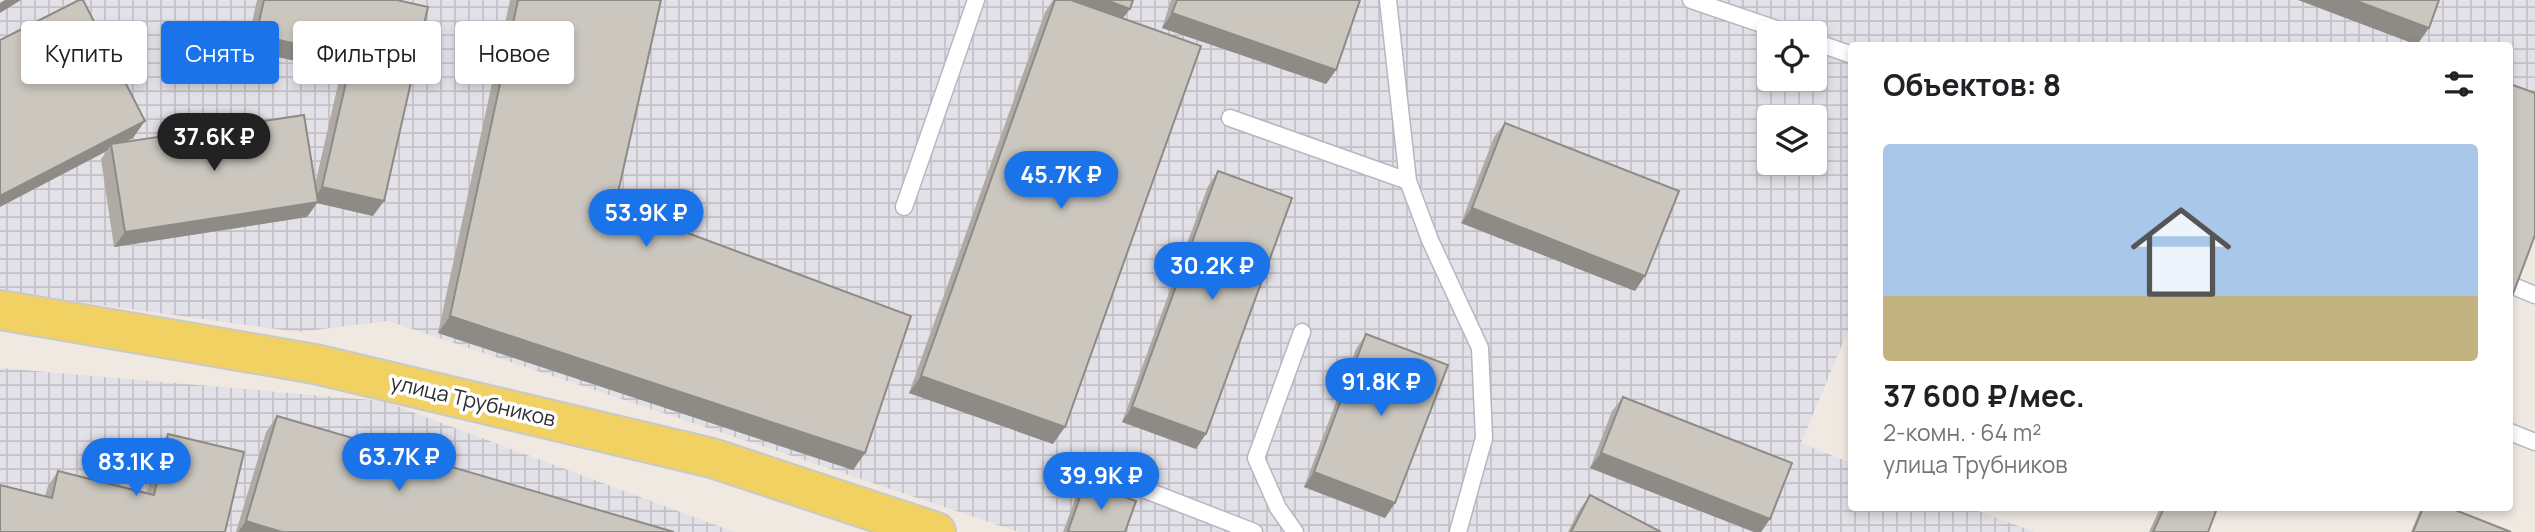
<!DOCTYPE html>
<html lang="ru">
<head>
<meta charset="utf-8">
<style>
	:root { --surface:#fff; --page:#f6f6f6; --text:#202124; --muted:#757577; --line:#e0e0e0; --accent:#1a73e8 }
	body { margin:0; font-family:Manrope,sans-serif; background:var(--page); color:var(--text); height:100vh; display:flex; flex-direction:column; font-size:26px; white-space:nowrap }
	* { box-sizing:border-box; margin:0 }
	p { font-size:23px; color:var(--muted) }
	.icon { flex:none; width:38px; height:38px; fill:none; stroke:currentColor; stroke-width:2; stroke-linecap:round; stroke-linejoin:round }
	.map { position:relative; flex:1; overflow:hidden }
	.sheet { position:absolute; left:1848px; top:42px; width:665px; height:469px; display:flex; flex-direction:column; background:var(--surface); border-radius:7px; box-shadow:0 4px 10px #0003 }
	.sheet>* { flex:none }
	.guide { position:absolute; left:21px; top:21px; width:665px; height:63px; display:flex; gap:14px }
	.tools { position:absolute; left:1757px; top:21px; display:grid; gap:14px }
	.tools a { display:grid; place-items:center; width:70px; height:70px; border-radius:7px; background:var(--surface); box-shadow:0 4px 10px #0003; font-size:35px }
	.price { position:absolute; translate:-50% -60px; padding:0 16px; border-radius:24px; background:var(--accent); color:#fff; font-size:23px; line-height:46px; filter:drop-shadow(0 2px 4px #0008) }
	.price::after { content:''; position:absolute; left:50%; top:42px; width:21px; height:16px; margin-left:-10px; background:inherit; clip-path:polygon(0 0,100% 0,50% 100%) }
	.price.selected { background:#222; color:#fff }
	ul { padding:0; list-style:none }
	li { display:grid; align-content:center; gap:14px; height:371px; padding:0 35px }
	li+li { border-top:2px solid var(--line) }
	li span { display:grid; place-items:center; height:217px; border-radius:7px; color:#555 }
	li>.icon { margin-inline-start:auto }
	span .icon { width:126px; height:126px; fill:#fffc; stroke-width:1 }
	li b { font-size:30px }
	h2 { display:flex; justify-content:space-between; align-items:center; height:84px; padding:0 35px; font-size:30px }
	.tag { padding:0 24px; border-radius:7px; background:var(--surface); box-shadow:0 4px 10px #0003; font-size:24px; line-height:63px }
	.tag.selected { background:var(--accent); color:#fff }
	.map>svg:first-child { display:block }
</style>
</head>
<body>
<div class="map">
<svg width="2535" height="532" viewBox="0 0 2535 532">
	<defs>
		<pattern id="industrial-grid" width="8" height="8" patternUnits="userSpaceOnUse" patternTransform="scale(1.75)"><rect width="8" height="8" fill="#e3e1e8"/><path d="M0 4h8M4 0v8" fill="none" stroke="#c3c1c7"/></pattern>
	</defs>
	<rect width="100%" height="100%" fill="#efe9e1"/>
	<path fill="url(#industrial-grid)" fill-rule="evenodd" d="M 0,0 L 2535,0 L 2535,226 L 2510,296 L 2510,46 L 1852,46 L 1851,323 L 1801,443 L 1851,463 L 1852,508 L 1970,508 L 2035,532 L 1019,532 L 388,321 L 298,332 L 0,291 ZM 1769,33 L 1815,33 L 1815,79 L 1769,79 ZM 1769,117 L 1815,117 L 1815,163 L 1769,163 Z
		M 0,368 L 383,401 L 734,532 L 0,532 Z"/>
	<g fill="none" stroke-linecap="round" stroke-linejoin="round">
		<g stroke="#b4b7c1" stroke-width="19">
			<path id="service" d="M 1388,0 L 1408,181 L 1430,240 L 1480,348 L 1484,438 L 1458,532
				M 1691,0 L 1788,33
				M 1815,42 L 1852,55
				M 1230,118 L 1408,181
				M 904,207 L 976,0
				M 2513,286 L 2535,295
				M 2510,432 L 2535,442
				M 1112,477 L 1254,532
				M 1295,532 L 1278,508 L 1256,458 L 1302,332"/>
		</g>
		<g stroke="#c9c9c9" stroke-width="42">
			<path id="primary" d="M 0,310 L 315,364 L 712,458 L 936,532"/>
		</g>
		<use href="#service" stroke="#fff" stroke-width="16"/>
		<use href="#primary" stroke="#f2d163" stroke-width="38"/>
	</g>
	<path fill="#afaba4" d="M 257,0 L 397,0 L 373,216 L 317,203 L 307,217 L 114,247 L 101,159 L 107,151 L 0,40 L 133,138 L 124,142 L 315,185 L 341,71 L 246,50 Z
		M 510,0 L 661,0 L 615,206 L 865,453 L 853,470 L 438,333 Z
		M 1053,0 L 1133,0 L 1130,9 L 1123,18 L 1053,444 L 909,393 L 1045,12 Z
		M 1171,0 L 1360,0 L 1336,70 L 1326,84 L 1162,28 Z
		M 1505,123 L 1635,291 L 1461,223 L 1494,137 Z
		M 1218,171 L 1196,449 L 1122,422 L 1208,186 Z
		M 1366,334 L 1395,503 L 1385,518 L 1304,487 L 1356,349 Z
		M 1623,397 L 1770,519 L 1761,532 L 1754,532 L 1590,468 L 1612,411 Z
		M 277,416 L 674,532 L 236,532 L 266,432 Z
		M 168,434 L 225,532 L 45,496 L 48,486 L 58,471 L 147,493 L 158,449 Z
		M 1085,483 L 1125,532 L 1063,532 L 1077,494 Z
		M 1590,495 L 1661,532 L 1568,532 L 1578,512 Z
		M 2160,508 L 2209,508 L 2208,532 L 2149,532 Z
		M 2421,508 L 2450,508 L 2511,532 L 2411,532 Z"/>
	<path fill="#8e8b86" d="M 5,0 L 21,0 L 0,13 L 0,3 Z
		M 1055,0 L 1106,0 L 1130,9 L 1119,23 Z
		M 2298,0 L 2354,0 L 2429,28 L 2417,45 Z
		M 1172,13 L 1336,70 L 1326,84 L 1162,28 Z
		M 256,35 L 352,56 L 341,71 L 246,50 Z
		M 145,121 L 133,138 L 112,149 L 111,144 L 107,151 L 0,207 L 0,196 Z
		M 322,187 L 384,201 L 373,216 L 317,203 L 307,217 L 114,247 L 125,232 L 312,202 Z
		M 1472,208 L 1645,276 L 1635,291 L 1461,223 Z
		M 450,316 L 865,453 L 853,470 L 438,333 Z
		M 921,376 L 1065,427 L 1053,444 L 909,393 Z
		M 1132,407 L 1206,434 L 1196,449 L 1122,422 Z
		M 1601,453 L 1770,519 L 1761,532 L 1754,532 L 1590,468 Z
		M 1314,472 L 1395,503 L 1385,518 L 1304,487 Z
		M 246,521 L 282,532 L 238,532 Z"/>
	<path fill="#cbc7bf" stroke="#8e8b86" stroke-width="2" d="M 79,0 L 83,0 L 145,121 L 0,196 L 0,40 Z
		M 264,0 L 397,0 L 428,7 L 384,201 L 322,187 L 352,56 L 256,35 Z
		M 518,0 L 661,0 L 615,206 L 911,316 L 865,453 L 450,316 Z
		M 1055,0 L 1071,0 L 1201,46 L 1065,427 L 921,376 Z
		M 1106,0 L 1133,0 L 1130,9 Z
		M 1177,0 L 1360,0 L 1336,70 L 1172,13 Z
		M 2354,0 L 2439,0 L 2429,28 Z
		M 2510,84 L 2535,93 L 2535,235 L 2510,302 Z
		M 304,115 L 318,202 L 125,232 L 111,144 Z
		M 1505,123 L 1679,191 L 1645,276 L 1472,208 Z
		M 1218,171 L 1292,198 L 1206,434 L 1132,407 Z
		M 1366,334 L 1448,365 L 1395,503 L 1314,472 Z
		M 1623,397 L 1792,463 L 1770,519 L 1601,453 Z
		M 277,416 L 674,532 L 282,532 L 246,521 Z
		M 168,434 L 244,452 L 225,532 L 0,532 L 0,485 L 52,498 L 58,471 L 154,495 Z
		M 1085,483 L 1136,501 L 1125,532 L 1071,532 L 1068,531 Z
		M 1590,495 L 1661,532 L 1571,532 Z
		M 2164,508 L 2209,508 L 2216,511 L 2208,532 L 2153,532 Z
		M 2423,508 L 2450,508 L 2511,532 L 2413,532 Z"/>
	<g text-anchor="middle" stroke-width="7" stroke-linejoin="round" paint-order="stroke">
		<g font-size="21" fill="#2e2e2e" stroke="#fff">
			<text transform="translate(473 401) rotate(13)" y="7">улица Трубников</text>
		</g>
	</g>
</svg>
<div class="tools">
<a><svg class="icon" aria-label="locate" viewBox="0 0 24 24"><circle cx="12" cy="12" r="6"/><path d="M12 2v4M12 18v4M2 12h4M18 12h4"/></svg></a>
<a><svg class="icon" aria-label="layers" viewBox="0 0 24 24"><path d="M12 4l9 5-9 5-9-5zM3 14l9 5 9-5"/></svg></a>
</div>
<b class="price selected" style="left:214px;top:173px">37.6K ₽</b>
<b class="price" style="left:1061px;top:211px">45.7K ₽</b>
<b class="price" style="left:646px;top:249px">53.9K ₽</b>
<b class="price" style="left:1212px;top:302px">30.2K ₽</b>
<b class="price" style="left:1381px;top:418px">91.8K ₽</b>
<b class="price" style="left:399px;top:493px">63.7K ₽</b>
<b class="price" style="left:136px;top:498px">83.1K ₽</b>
<b class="price" style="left:1101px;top:512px">39.9K ₽</b>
<div class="guide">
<a class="tag">Купить</a>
<a class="tag selected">Снять</a>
<a class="tag">Фильтры</a>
<a class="tag">Новое</a>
</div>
<section class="sheet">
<h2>Объектов: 8<svg class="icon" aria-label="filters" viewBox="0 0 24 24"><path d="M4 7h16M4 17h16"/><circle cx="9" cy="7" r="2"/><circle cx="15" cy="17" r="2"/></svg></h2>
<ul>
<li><span style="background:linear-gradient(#a9c7e8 70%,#c2b280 0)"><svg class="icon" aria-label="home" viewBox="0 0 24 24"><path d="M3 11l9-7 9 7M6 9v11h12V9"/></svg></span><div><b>37 600 ₽/мес.</b><p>2-комн. · 64 m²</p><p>улица Трубников</p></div></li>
</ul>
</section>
</div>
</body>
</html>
